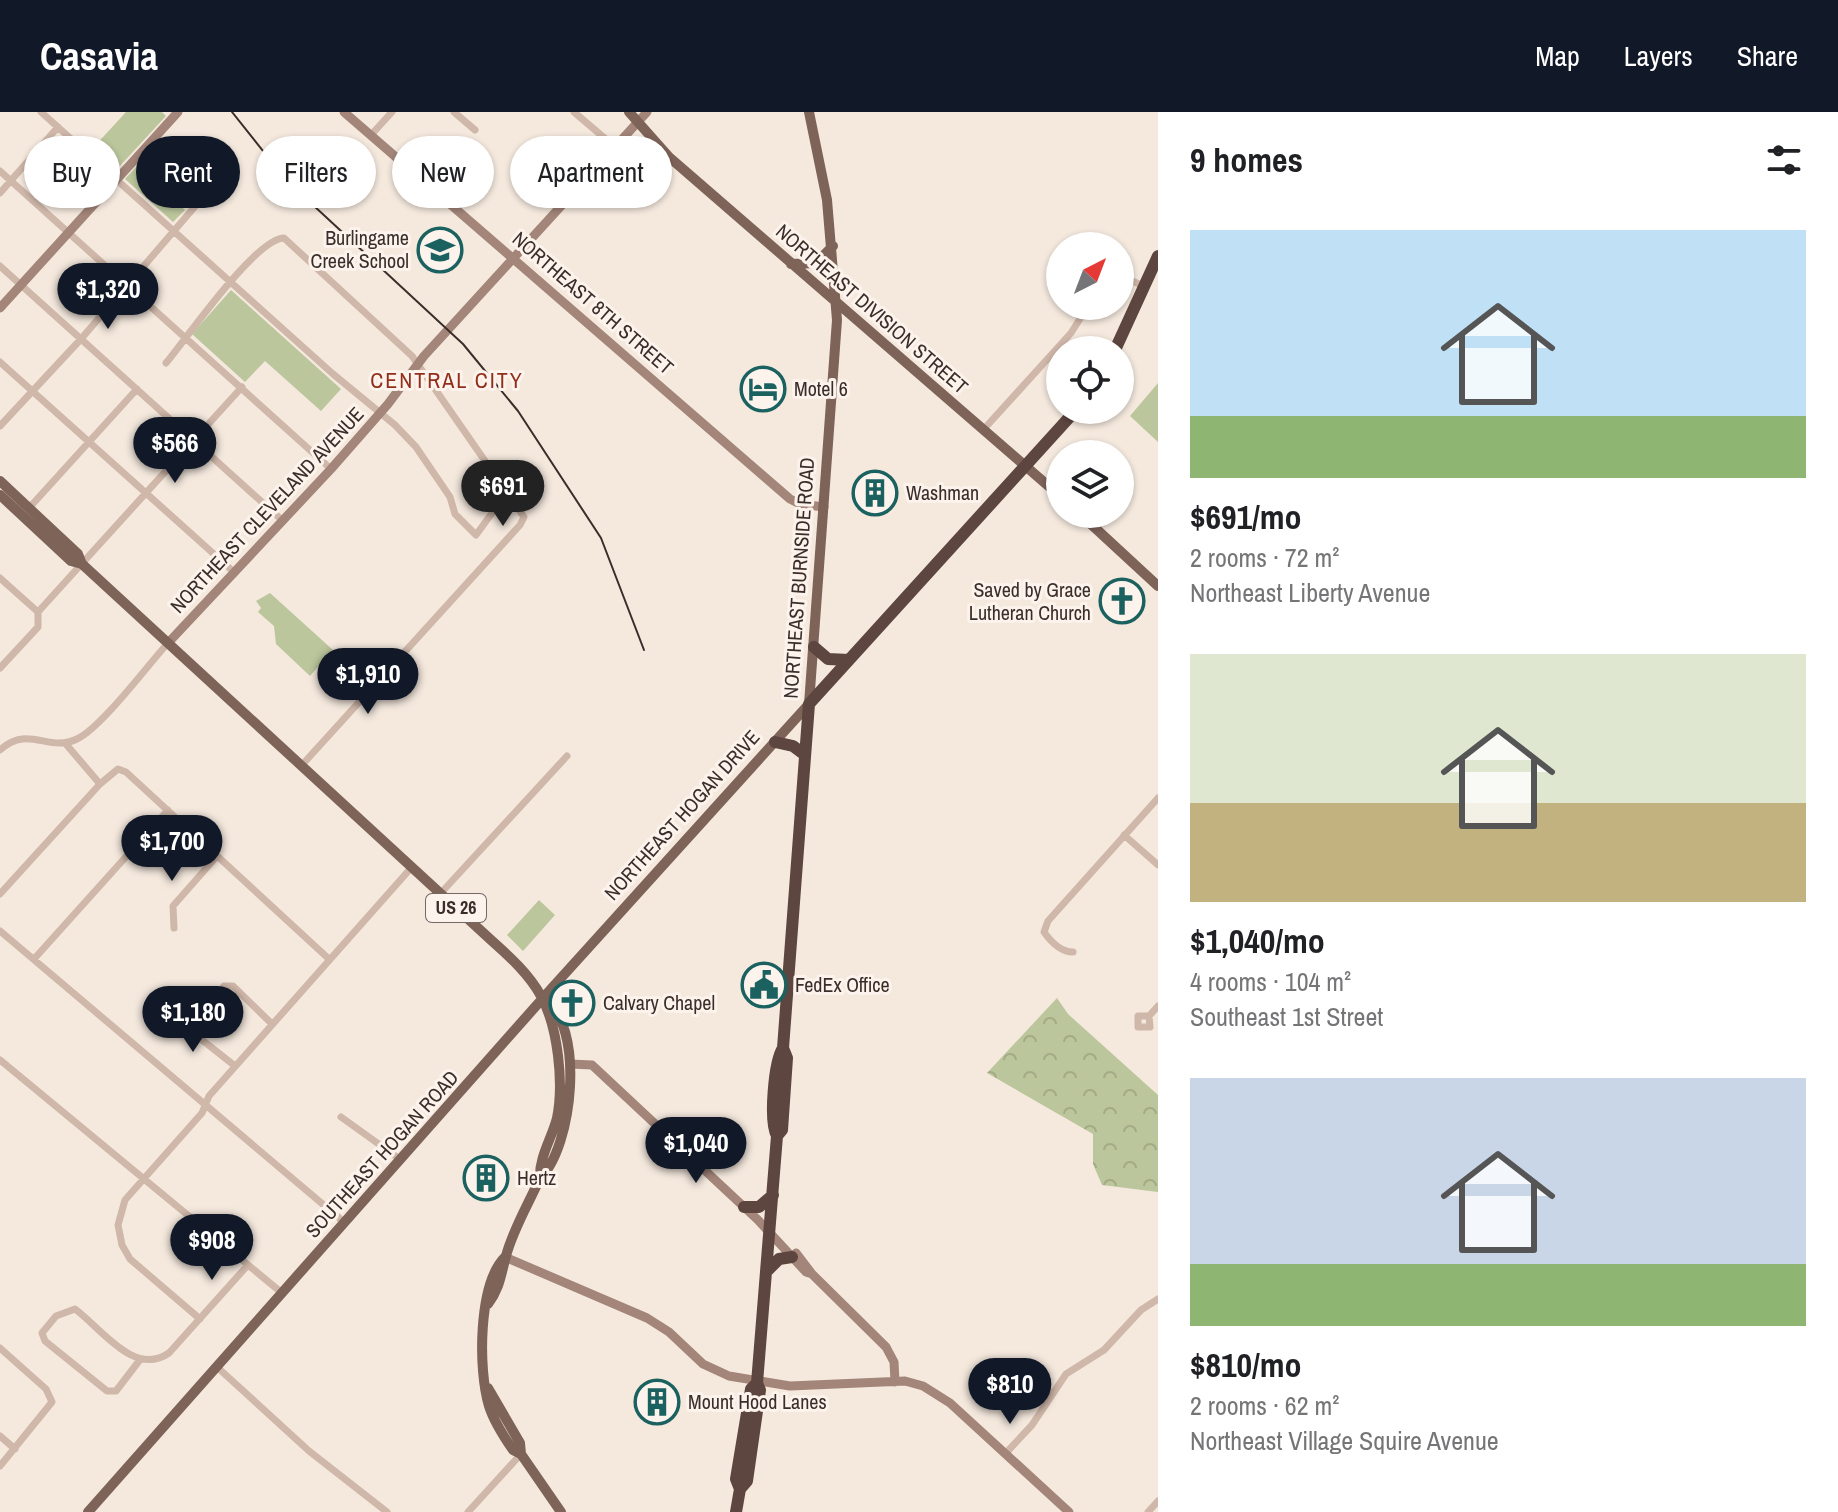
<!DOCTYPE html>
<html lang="en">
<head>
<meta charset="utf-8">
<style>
	:root { --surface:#fff; --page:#f2f2f2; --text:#202124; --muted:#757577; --accent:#111827 }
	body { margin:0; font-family:"Archivo Narrow",sans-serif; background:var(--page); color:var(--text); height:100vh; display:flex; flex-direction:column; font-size:30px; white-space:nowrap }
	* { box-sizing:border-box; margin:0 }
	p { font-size:26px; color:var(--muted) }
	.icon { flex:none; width:44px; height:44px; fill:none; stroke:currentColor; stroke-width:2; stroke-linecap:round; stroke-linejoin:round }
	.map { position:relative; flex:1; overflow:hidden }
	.details { display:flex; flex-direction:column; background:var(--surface); width:680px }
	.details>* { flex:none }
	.banner { position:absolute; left:24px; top:24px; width:760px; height:72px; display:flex; gap:16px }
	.needle { width:52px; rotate:42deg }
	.fabs { position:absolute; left:1046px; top:120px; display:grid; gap:16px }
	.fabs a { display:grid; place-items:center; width:88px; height:88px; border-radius:50%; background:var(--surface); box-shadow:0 2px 6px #0004; font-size:40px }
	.price { position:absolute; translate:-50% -68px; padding:0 18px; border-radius:28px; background:var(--accent); color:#fff; font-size:26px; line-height:52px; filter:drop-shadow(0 2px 4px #0008) }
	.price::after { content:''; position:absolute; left:50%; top:48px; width:24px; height:18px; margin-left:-12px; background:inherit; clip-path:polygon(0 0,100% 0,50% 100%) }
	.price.active { background:#222; color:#fff }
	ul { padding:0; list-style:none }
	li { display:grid; align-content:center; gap:16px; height:424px; padding:0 32px }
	li span { display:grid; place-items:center; height:248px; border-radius:0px; color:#555 }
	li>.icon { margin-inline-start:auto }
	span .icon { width:144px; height:144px; fill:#fffc; stroke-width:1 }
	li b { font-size:34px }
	h2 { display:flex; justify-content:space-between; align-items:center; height:96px; padding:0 32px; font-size:34px }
	.chip { padding:0 28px; border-radius:36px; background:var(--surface); box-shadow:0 2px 6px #0004; font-size:28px; line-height:72px }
	.chip.active { background:var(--accent); color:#fff }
	header { display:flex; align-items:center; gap:48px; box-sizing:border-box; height:112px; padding:0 40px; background:var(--accent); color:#fff }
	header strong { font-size:38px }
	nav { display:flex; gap:44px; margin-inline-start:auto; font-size:28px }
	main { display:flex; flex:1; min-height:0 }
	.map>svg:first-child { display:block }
</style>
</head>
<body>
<header>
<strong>Casavia</strong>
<nav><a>Map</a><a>Layers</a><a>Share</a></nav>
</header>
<main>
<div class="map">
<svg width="1158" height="1400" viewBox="0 0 1158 1400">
	<defs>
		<pattern id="forest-crowns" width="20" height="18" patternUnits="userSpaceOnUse" patternTransform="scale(2)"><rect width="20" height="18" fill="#bbc69c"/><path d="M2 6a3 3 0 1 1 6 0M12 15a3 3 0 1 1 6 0" fill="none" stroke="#a2aa86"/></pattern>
	</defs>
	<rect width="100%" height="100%" fill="#f5e9de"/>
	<path fill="#bbc69c" d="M 126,0 L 162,0 L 166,4 L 119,55 L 114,56 L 93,36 Z
		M 138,53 L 185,98 L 173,110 L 125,67 Z
		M 231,178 L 341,277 L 321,299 L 265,249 L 245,270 L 192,222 Z
		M 1158,271 L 1158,330 L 1130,304 Z
		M 270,481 L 333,538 L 310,564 L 276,532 L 274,514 L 258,500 L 261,496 L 256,489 Z
		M 539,788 L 555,803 L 523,839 L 507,823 Z"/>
	<path fill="url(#forest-crowns)" d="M 1057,886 L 1068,902 L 1158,983 L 1158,1080 L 1102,1073 L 1093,1052 L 1093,1022 L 987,961 Z"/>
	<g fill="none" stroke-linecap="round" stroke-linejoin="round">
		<path stroke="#cfb7a9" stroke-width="7" d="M 41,0 L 333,262 L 395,313 L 416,335 L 450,385 L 455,402 L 476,423 L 500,390 L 510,385
			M 454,0 L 475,18
			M 574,0 L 615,35
			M 371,23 L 392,0
			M 0,59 L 331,357
			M 0,81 L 58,15
			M 0,154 L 283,409
			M 1120,164 L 1144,174
			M 0,250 L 235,461
			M 166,251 C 187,226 255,127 284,126 L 412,244 L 524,405 L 520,413 L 301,654
			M 0,314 L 81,227 L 216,70
			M 984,317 L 1071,221 L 1088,194
			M 29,396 L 137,277
			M 0,466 L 38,500
			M 0,556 L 38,515 L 38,500 L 242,275
			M 65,631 L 100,672
			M 0,638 C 29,612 48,641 77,627 C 101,616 147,554 168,531
			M 1124,723 L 1158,753
			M 0,782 L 100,672 L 118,657 L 126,660 L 329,847
			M 440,782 L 567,644
			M 174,816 L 173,794 L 217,744
			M 0,819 L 345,1111
			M 1073,840 C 1060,840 1051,830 1044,820 L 1048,809 L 1158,686
			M 34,847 L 168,698
			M 1149,904 L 1150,915 L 1138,915 L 1138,904 L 1149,904 L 1158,894
			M 0,948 L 282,1181
			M 235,954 L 192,920 L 192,910 L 224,874 L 233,874 L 272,912
			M 341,1005 L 401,1048
			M 200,1207 L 130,1147 L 122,1133 L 118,1113 L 125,1088 L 202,1001 L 209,984 L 411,756
			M 0,1236 L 46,1277 L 52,1290 L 0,1354
			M 139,1249 L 116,1279 L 107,1279 L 45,1229 L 42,1221 L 56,1204 L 75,1197 C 102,1217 134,1265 169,1241 L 247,1154
			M 217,1255 L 309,1339 L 387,1400
			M 0,1324 L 15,1337
			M 1005,1342 L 1032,1313 L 1066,1262 L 1104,1238 L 1141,1198 L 1158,1187
			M 468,1400 L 521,1342
			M 1148,1400 L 1158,1389"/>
		<path stroke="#a38579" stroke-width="9" d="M 344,0 L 790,387 L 800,392 L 824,395
			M 0,196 L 178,0
			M 168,531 L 331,357 L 388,292 L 424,244 L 647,0
			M 570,952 L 592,953 L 758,1108 L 806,1160 L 812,1162
			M 796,1141 L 812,1162 L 886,1235 L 894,1250 L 895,1270
			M 505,1145 L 647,1206 L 669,1220 L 703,1252 L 729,1264 L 790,1274 L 905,1269 L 923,1274 L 950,1291 L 1069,1400"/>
		<path stroke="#7e6359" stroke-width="10" d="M 629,0 L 669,45 L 1060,384
			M 791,152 L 816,151 L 833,134
			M 0,369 L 78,442 L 82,452 L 491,828 C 509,844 529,862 541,884 C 558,915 564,971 557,1006 C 552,1026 539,1045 540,1066
			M 0,383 L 71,449 L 82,452
			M 1080,402 L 1158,474
			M 505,1145 C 478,1172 478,1258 489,1294 C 494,1310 504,1325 513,1338 L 521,1342 L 561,1400
			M 488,1192 C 500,1176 501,1162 506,1144 C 513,1117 529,1091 540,1066 C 573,1036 586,911 543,887
			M 488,1276 L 520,1331 L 521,1342
			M 88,1400 L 551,877 L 809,592 L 837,208 L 827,88 L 809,0"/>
		<path stroke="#5d463f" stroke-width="12" d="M 1115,238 L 1158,144
			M 814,535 L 828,547 L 849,548
			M 775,630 L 793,634 L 805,643
			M 777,1024 L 782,1018 L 787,946 L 783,936
			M 744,1095 L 759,1095 L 773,1083
			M 768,1158 L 779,1147 L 792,1145
			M 740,1377 L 736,1367 L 751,1277 L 757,1271
			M 736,1400 L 740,1377 L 747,1369 L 760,1278 L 757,1271 L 777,1024 C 769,1010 774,950 783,936 L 809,592 L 1076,298"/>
		<path stroke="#3b2d29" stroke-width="2" d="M 232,0 L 286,68 L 463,232 L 518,299 L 601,426 L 644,538"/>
	</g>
	<defs>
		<g id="school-ring" transform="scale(2.3)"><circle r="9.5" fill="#fcf3ec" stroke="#1a6160" stroke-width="1.5"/><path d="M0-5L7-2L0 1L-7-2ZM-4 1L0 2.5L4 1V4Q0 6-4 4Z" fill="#1a6160"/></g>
		<g id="hotel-ring" transform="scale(2.3)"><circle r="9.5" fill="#fcf3ec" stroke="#1a6160" stroke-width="1.5"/><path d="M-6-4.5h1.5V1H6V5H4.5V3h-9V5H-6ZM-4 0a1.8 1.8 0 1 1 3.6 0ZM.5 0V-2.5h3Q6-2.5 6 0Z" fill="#1a6160"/></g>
		<g id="building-ring" transform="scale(2.3)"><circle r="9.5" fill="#fcf3ec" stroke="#1a6160" stroke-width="1.5"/><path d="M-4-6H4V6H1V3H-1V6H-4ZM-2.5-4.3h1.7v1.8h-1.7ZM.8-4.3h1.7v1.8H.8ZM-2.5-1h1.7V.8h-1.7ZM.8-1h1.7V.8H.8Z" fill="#1a6160"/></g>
		<g id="church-ring" transform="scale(2.3)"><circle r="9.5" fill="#fcf3ec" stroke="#1a6160" stroke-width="1.5"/><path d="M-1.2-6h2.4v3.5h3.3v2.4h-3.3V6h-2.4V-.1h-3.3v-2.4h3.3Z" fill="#1a6160"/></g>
		<g id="civic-ring" transform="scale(2.3)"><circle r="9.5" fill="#fcf3ec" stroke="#1a6160" stroke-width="1.5"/><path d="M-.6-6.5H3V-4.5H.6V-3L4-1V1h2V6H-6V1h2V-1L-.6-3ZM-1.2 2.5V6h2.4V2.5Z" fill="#1a6160"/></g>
	</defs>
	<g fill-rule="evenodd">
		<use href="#school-ring" x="440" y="138"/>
		<use href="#hotel-ring" x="763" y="277"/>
		<use href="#building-ring" x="875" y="381"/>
		<use href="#church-ring" x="1122" y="489"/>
		<use href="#civic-ring" x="764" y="873"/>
		<use href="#church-ring" x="572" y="891"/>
		<use href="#building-ring" x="486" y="1066"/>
		<use href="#building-ring" x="657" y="1290"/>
	</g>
	<g text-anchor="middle" stroke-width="6" stroke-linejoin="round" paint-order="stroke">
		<rect fill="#fcf3ec" stroke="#756864" stroke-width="2" x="426" y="782" width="60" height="28" rx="6"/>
		<g font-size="18" font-weight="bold" fill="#3b2d29">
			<text x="456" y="802">US 26</text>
		</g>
		<g font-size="20" fill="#3b2d29" stroke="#fcf3ec" text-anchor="start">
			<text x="409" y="133" text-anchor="end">Burlingame<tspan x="409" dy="23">Creek School</tspan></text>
			<text x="794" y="284">Motel 6</text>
			<text x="906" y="388">Washman</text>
			<text x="1091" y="485" text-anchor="end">Saved by Grace<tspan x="1091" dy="23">Lutheran Church</tspan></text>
			<text x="795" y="880">FedEx Office</text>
			<text x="603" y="898">Calvary Chapel</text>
			<text x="517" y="1073">Hertz</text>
			<text x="688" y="1297">Mount Hood Lanes</text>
		</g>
		<g font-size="20" fill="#3b2d29" stroke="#fcf3ec">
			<text transform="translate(593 191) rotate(41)" y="7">NORTHEAST 8TH STREET</text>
			<text transform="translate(872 197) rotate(41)" y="7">NORTHEAST DIVISION STREET</text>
			<text transform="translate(267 398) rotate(-47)" y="7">NORTHEAST CLEVELAND AVENUE</text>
			<text transform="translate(799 466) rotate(-86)" y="7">NORTHEAST BURNSIDE ROAD</text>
			<text transform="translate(682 703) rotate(-48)" y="7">NORTHEAST HOGAN DRIVE</text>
			<text transform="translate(382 1042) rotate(-48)" y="7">SOUTHEAST HOGAN ROAD</text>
		</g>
		<g font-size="22" letter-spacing="2" fill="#922e1a" stroke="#fcf3ec">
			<text x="447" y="276">CENTRAL CITY</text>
		</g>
	</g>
</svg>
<div class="fabs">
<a><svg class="needle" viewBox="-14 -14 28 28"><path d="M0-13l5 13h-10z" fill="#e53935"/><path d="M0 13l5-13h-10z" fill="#757577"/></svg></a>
<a><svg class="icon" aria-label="locate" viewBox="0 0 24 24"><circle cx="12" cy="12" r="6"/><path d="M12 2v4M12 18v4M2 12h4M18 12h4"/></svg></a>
<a><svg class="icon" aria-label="layers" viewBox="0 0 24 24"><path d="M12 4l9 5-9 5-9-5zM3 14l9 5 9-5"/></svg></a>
</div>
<b class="price" style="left:108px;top:219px">$1,320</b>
<b class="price" style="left:175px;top:373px">$566</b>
<b class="price active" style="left:503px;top:416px">$691</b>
<b class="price" style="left:368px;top:604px">$1,910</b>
<b class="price" style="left:172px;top:771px">$1,700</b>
<b class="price" style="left:193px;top:942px">$1,180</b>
<b class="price" style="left:696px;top:1073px">$1,040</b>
<b class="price" style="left:212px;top:1170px">$908</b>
<b class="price" style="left:1010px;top:1314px">$810</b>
<div class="banner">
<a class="chip">Buy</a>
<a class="chip active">Rent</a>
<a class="chip">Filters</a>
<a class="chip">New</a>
<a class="chip">Apartment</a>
</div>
</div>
<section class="details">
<h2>9 homes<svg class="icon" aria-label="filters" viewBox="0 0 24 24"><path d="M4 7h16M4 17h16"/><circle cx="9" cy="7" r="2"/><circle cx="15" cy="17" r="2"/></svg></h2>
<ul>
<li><span style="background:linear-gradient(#bfe0f5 75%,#8fb573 0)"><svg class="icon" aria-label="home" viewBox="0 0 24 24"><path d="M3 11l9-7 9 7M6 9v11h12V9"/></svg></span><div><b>$691/mo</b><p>2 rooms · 72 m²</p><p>Northeast Liberty Avenue</p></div></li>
<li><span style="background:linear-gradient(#dfe7d0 60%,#c2b280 0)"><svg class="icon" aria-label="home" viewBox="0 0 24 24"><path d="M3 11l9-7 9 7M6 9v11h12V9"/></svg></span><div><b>$1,040/mo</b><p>4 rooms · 104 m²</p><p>Southeast 1st Street</p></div></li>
<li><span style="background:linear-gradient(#c9d6e8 75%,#8fb573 0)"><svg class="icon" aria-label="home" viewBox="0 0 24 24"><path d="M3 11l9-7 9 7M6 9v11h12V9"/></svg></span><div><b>$810/mo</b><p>2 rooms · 62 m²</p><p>Northeast Village Squire Avenue</p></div></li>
</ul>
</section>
</main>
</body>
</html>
